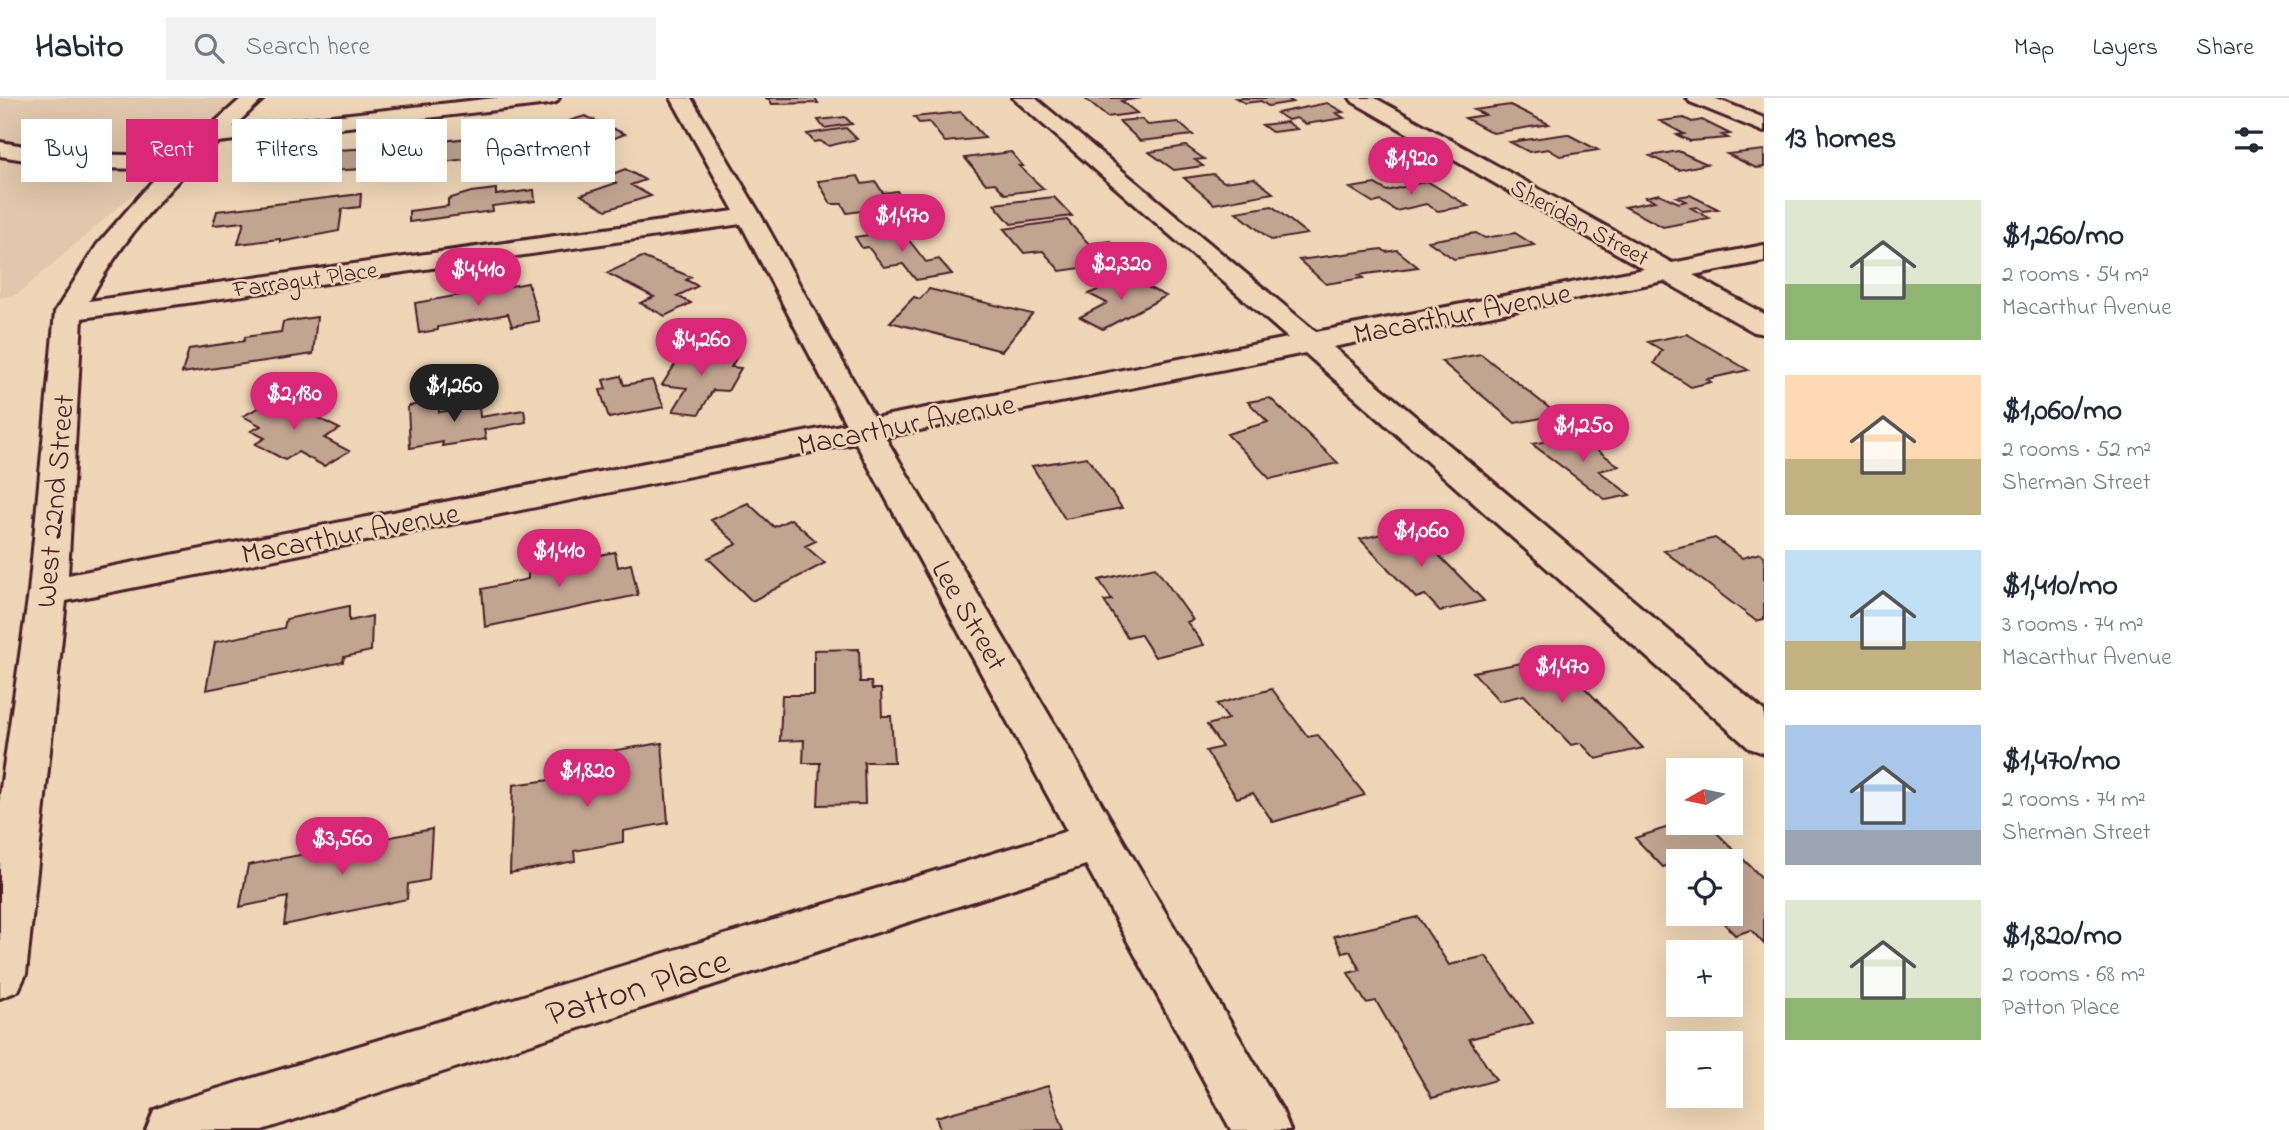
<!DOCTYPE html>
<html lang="en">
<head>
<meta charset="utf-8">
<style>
	:root { --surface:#fff; --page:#f2f2f3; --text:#1f2937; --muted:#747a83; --line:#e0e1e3; --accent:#db2777 }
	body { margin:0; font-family:"Indie Flower",sans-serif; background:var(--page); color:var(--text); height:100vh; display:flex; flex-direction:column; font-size:26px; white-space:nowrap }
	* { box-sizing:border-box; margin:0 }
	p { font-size:23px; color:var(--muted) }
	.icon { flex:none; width:38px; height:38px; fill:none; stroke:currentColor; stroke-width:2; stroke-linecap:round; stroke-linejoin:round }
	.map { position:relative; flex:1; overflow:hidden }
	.sheet { display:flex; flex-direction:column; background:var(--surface); width:525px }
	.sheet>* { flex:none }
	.hud { position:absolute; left:21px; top:21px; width:665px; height:63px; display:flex; gap:14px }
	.needle { width:46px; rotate:261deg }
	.controls { position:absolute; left:1666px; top:660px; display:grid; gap:14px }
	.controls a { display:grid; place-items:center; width:77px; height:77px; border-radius:0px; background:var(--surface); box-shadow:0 7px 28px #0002; font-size:35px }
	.price { position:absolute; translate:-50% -60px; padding:0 16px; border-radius:24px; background:var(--accent); color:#fff; font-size:23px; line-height:46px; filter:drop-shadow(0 2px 4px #0008) }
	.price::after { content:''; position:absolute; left:50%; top:42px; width:21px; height:16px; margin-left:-10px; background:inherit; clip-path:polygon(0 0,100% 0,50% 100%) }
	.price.on { background:#222; color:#fff }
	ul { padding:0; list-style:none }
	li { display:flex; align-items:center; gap:21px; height:175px; padding:0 21px }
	li span { display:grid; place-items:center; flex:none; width:196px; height:140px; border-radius:0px; color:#555 }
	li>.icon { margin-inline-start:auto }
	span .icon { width:84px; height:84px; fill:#fffc; stroke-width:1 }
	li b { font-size:30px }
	h2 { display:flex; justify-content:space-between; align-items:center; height:84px; padding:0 21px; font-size:30px }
	.pill { padding:0 24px; border-radius:0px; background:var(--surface); box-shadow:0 7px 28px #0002; font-size:24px; line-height:63px }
	.pill.on { background:var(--accent); color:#fff }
	header { display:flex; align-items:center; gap:42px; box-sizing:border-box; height:98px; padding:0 35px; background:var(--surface); border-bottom:2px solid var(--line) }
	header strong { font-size:33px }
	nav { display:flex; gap:38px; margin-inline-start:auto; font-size:24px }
	.search { width:490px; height:63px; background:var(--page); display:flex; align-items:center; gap:18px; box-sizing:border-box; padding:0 24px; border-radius:0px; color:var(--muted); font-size:26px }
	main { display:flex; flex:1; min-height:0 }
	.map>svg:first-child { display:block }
</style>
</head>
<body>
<header>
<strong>Habito</strong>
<div class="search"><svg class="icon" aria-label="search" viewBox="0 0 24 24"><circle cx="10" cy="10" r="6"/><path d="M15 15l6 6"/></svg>Search here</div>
<nav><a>Map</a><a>Layers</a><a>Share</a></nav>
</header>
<main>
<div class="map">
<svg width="1764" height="1032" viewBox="0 0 1764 1032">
	<rect width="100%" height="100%" fill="#eed6b6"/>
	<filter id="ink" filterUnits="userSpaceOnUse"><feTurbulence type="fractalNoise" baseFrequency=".0143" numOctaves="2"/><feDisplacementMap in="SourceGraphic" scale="14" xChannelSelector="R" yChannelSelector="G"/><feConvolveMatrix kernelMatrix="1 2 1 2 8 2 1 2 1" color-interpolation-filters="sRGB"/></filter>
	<g filter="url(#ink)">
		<path fill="#e1c7ab" d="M 0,0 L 244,0 L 18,196 L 0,200 Z"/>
		<path fill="#c2a591" stroke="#4a1f2b" stroke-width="2" d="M 765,0 L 815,0 L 818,5 L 772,6 L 769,1 Z
			M 1084,0 L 1142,0 L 1121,3 L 1137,15 L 1107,19 Z
			M 1236,0 L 1286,0 L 1293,4 L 1268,8 L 1261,3 L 1245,5 Z
			M 1327,5 L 1343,14 L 1336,15 L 1344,20 L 1306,26 L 1296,20 L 1288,22 L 1277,15 Z
			M 1510,7 L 1549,26 L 1493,35 L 1465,20 L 1485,17 L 1474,12 Z
			M 961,14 L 985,40 L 945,44 L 929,24 L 919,25 L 914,19 Z
			M 585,18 L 625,36 L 585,52 L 564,54 L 554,49 L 556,42 L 568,38 L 562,36 L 580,30 L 566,24 Z
			M 845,19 L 852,26 L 824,30 L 818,22 Z
			M 1684,20 L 1692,24 L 1702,22 L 1730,36 L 1722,37 L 1728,40 L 1690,43 L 1677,37 L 1684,36 L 1660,23 Z
			M 1141,21 L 1148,27 L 1178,24 L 1193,37 L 1140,43 L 1119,23 Z
			M 1287,24 L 1297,31 L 1272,34 L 1262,27 Z
			M 846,30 L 857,41 L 829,48 L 820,43 L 814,44 L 807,36 Z
			M 519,34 L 524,54 L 402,69 L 401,48 Z
			M 1567,36 L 1598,52 L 1560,58 L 1548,51 L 1529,54 L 1510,44 Z
			M 1186,48 L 1204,61 L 1195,62 L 1203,68 L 1174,72 L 1149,54 Z
			M 373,50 L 364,71 L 328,73 L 331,68 L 324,68 L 320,76 L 258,80 L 269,61 L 333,57 L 336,52 Z
			M 1764,52 L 1764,69 L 1756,70 L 1727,56 Z
			M 1678,53 L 1707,66 L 1679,72 L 1650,58 Z
			M 1011,54 L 1023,68 L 1019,68 L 1044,91 L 1005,96 L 995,85 L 986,86 L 965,60 Z
			M 625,71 L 645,82 L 631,87 L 651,98 L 606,112 L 581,97 L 616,85 L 605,79 Z
			M 1213,76 L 1224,84 L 1254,80 L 1273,95 L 1214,106 L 1184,80 Z
			M 858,78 L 862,86 L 876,84 L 883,95 L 897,93 L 907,107 L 847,115 L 842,106 L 831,106 L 818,83 Z
			M 1427,83 L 1468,108 L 1438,113 L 1426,106 L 1396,113 L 1381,103 L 1374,105 L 1350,90 L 1375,86 L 1387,93 Z
			M 496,91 L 496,97 L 534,92 L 535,103 L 492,108 L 493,113 L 409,124 L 409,113 L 448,108 L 448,101 L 471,94 Z
			M 361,96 L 360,109 L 342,111 L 339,133 L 280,144 L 280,141 L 238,146 L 244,124 L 213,127 L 217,113 Z
			M 1659,96 L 1679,105 L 1686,103 L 1677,99 L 1690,97 L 1718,111 L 1704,113 L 1697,109 L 1691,110 L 1709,120 L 1663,129 L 1625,109 L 1655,103 L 1646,99 Z
			M 1054,99 L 1072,118 L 1011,126 L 994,106 Z
			M 1272,108 L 1307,136 L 1271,142 L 1236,114 Z
			M 1067,122 L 1089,146 L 1110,143 L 1129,163 L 1060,173 L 1043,153 L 1024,155 L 1004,131 Z
			M 901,132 L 926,164 L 939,161 L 952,176 L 916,182 L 903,166 L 884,169 L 868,149 L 862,150 L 855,139 Z
			M 1476,135 L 1485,140 L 1515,135 L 1534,147 L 1454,161 L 1428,143 Z
			M 1382,151 L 1386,154 L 1397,152 L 1418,169 L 1359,177 L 1363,180 L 1326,186 L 1299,162 Z
			M 642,159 L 691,179 L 686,182 L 698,188 L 677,198 L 691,205 L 665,218 L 640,205 L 654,199 L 607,175 Z
			M 1125,178 L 1166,198 L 1103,231 L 1080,219 L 1107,205 L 1089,196 Z
			M 528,185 L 539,223 L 512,228 L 508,216 L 438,229 L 438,232 L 419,235 L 415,205 Z
			M 929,191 L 1032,216 L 1002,253 L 890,224 L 914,199 L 920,201 Z
			M 317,219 L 313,256 L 182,275 L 189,251 L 244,243 L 245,239 L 281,234 L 283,224 Z
			M 1687,236 L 1748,272 L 1707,281 L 1711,284 L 1691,289 L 1654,265 L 1662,252 L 1648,244 Z
			M 685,251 L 738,257 L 731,269 L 741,270 L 728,293 L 713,292 L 699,316 L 673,313 L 687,290 L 662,287 Z
			M 1481,256 L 1558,317 L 1515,325 L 1441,263 Z
			M 621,278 L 624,287 L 652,282 L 664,309 L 609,320 L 600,292 L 606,291 L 603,282 Z
			M 296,297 L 308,303 L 296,309 L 340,331 L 324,340 L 349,353 L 324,368 L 298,354 L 285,362 L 255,346 L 265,340 L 251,333 L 261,328 L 243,318 L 279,299 L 285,303 Z
			M 1270,300 L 1338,365 L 1270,381 L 1227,336 L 1268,324 L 1248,304 Z
			M 438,303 L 439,314 L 479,308 L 480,319 L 524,312 L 526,324 L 484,332 L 486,341 L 442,348 L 443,344 L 410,350 L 408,308 Z
			M 1577,337 L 1619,368 L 1599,373 L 1630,397 L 1606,402 L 1532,346 Z
			M 1087,359 L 1122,410 L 1065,421 L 1032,368 Z
			M 748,405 L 774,429 L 791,421 L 816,443 L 805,448 L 825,465 L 752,503 L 708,460 L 737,446 L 711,422 Z
			M 1411,429 L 1484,503 L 1440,513 L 1425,497 L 1416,500 L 1360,441 Z
			M 1715,440 L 1742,460 L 1760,455 L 1764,458 L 1764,521 L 1756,523 L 1664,453 Z
			M 615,454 L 618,469 L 631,466 L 638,497 L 485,529 L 482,491 L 528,481 L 528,471 Z
			M 1155,469 L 1193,522 L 1187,524 L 1204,547 L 1155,559 L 1140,536 L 1127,539 L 1104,503 L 1112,502 L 1099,482 Z
			M 349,508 L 349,523 L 372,518 L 371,553 L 344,559 L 343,564 L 206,592 L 215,544 L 284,530 L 286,521 Z
			M 859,551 L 860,584 L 871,584 L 872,591 L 881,591 L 882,618 L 891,618 L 894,664 L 864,664 L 865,706 L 818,707 L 820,665 L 803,665 L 804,642 L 780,643 L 782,597 L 814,597 L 814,552 Z
			M 1555,559 L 1643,650 L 1596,661 L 1581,645 L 1571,647 L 1524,597 L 1499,603 L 1473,574 Z
			M 1272,591 L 1308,639 L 1318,637 L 1365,697 L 1273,724 L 1253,695 L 1237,700 L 1206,653 L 1222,649 L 1207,627 L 1228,621 L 1217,606 Z
			M 662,645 L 668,725 L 623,733 L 623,744 L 574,753 L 575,763 L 510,775 L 513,687 L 610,674 L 610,653 Z
			M 1684,724 L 1706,724 L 1764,782 L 1764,846 L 1751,832 L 1735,837 L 1715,816 L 1731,816 L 1731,763 L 1678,763 L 1678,777 L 1669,767 L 1663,769 L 1635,740 Z
			M 432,731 L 429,782 L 408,786 L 407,801 L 284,827 L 288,799 L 240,809 L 248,767 Z
			M 1418,819 L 1449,867 L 1486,858 L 1533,925 L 1469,941 L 1496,982 L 1432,1000 L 1376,903 L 1366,905 L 1348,875 L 1360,872 L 1350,853 L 1343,855 L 1334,838 Z
			M 1048,988 L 1064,1032 L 940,1032 L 936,1019 Z"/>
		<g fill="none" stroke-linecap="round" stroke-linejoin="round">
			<g stroke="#4a1f2b" stroke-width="6">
				<path id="minor" d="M 242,0 L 264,0 L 233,29 L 495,0 L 559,0 L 556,4 L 549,6 L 218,44 C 167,90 121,142 89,203 L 734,113 L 671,0 L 691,0 L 761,118 L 874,320 L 1288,240 L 1013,0 L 1035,0 L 1316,234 L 1644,171 L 1353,4 L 1350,0 L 1375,0 L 1672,165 L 1764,147 L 1764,163 L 1693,177 L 1764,216 L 1764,236 L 1754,234 L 1664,183 L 1333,249 L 1764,613 L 1764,655 L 1749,650 L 1305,255 L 885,339 L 1282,1012 L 1290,1032 L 1231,1032 L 1086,767 L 262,1032 L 146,1032 L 154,1012 L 174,1004 L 1067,733 L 856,345 L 66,503 L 26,876 L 18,893 L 0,900 L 0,697 L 29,494 L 55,214 L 97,147 L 163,71 L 75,70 L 0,58 L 0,44 L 75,56 L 177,58 ZM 741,126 L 846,326 L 68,477 L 82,220 Z
					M 1687,0 L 1714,0 L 1764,20 L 1764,34 L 1690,4 Z"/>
			</g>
			<use href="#minor" fill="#eed6b6" fill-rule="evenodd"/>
		</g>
	</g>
	<g text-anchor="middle" stroke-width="5" stroke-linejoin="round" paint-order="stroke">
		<g font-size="24" fill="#4a1f2b" stroke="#eed6b6">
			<text transform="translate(1580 124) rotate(29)" y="8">Sheridan Street</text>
			<text transform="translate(305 181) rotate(-8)" y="8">Farragut Place</text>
		</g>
		<g font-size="30" fill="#4a1f2b" stroke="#eed6b6">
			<text transform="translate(1462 215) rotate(-11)" y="10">Macarthur Avenue</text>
			<text transform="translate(906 326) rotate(-11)" y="10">Macarthur Avenue</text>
			<text transform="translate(54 403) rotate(-85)" y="10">West 22nd Street</text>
			<text transform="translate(350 435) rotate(-11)" y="10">Macarthur Avenue</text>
			<text transform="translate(970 517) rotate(60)" y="10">Lee Street</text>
		</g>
		<g font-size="37" fill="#4a1f2b" stroke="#eed6b6">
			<text transform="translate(637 888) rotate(-17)" y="13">Patton Place</text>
		</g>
	</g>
</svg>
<div class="controls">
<a><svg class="needle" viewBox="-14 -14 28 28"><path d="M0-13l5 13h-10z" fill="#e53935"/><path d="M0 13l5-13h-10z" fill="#747a83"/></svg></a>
<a><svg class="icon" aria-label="locate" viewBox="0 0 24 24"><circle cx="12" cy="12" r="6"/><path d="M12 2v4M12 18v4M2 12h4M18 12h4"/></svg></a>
<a>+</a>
<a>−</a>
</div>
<b class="price" style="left:1411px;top:99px">$1,920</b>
<b class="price" style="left:902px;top:156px">$1,470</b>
<b class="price" style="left:1121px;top:204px">$2,320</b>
<b class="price" style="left:478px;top:210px">$4,410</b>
<b class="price" style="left:701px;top:280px">$4,260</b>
<b class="price on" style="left:454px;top:326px">$1,260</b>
<b class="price" style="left:294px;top:334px">$2,180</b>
<b class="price" style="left:1583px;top:366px">$1,250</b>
<b class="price" style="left:1421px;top:471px">$1,060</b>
<b class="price" style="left:559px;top:491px">$1,410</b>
<b class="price" style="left:1562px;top:607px">$1,470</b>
<b class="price" style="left:587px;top:711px">$1,820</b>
<b class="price" style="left:342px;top:779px">$3,560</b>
<div class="hud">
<a class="pill">Buy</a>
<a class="pill on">Rent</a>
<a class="pill">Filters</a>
<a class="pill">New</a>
<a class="pill">Apartment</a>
</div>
</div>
<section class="sheet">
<h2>13 homes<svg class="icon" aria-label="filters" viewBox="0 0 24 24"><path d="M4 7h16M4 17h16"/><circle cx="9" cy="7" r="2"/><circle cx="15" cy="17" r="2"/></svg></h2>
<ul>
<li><span style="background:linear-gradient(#dfe7d0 60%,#8fb573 0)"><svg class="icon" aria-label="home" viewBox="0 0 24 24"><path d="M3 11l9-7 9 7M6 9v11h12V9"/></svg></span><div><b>$1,260/mo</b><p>2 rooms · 54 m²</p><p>Macarthur Avenue</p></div></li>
<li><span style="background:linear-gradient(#ffd9b3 60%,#c2b280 0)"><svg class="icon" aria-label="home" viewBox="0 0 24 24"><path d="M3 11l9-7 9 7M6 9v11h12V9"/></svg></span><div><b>$1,060/mo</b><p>2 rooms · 52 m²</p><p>Sherman Street</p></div></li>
<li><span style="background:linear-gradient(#bfe0f5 65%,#c2b280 0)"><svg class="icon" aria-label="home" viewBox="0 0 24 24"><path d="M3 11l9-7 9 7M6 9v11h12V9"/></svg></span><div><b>$1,410/mo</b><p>3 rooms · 74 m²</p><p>Macarthur Avenue</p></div></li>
<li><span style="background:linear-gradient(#a9c7e8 75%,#9aa5b1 0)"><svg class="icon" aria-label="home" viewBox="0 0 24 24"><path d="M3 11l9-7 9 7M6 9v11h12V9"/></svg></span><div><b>$1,470/mo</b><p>2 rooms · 74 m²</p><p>Sherman Street</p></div></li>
<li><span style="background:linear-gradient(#dfe7d0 70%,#8fb573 0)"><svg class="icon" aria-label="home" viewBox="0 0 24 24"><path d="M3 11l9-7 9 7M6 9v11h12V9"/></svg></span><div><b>$1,820/mo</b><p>2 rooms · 68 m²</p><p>Patton Place</p></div></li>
</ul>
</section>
</main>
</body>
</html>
